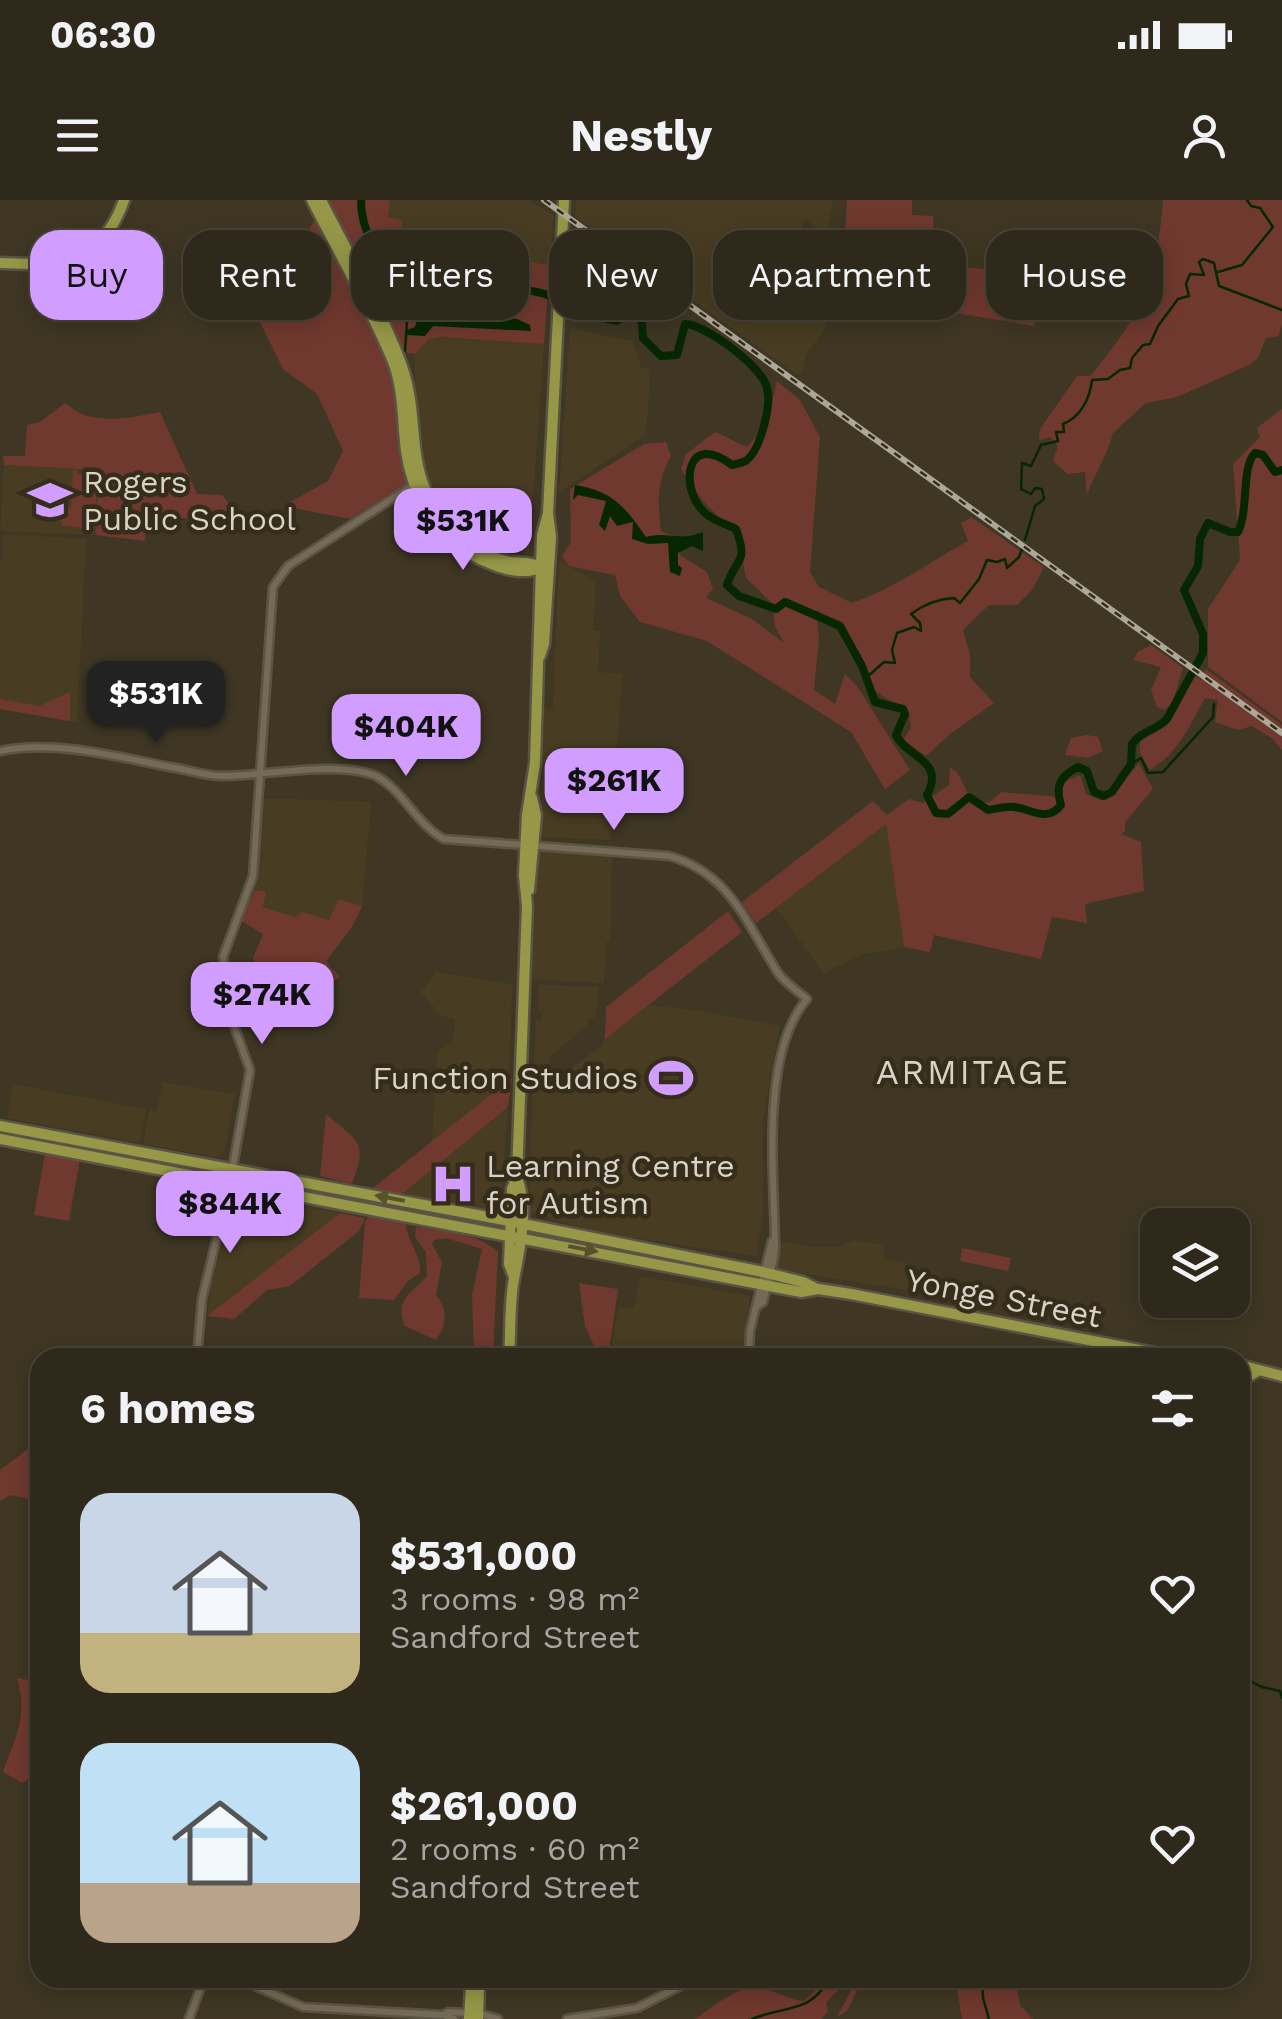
<!DOCTYPE html>
<html lang="en">
<head>
<meta charset="utf-8">
<style>
	:root { --surface:#2f291b; --page:#373124; --text:#f1f3f6; --muted:#a7a6a3; --line:#4a453a; --accent:#d19dfe }
	body { margin:0; font-family:"Work Sans",sans-serif; background:var(--page); color:var(--text); height:100vh; display:flex; flex-direction:column; font-size:38px; white-space:nowrap }
	* { box-sizing:border-box; margin:0 }
	p { font-size:32px; color:var(--muted) }
	.icon { flex:none; width:55px; height:55px; fill:none; stroke:currentColor; stroke-width:2; stroke-linecap:round; stroke-linejoin:round }
	.map { position:relative; flex:1; overflow:hidden }
	.drawer { position:absolute; left:30px; top:1148px; width:1220px; height:640px; display:flex; flex-direction:column; background:var(--surface); border-radius:30px; box-shadow:0 5px 25px #0003,0 0 0 2px var(--line) }
	.drawer>* { flex:none }
	.guide { position:absolute; left:30px; top:30px; width:1222px; height:90px; display:flex; gap:20px }
	.tools { position:absolute; left:1140px; top:1008px; display:grid; gap:20px }
	.tools a { display:grid; place-items:center; width:110px; height:110px; border-radius:20px; background:var(--surface); box-shadow:0 5px 25px #0003,0 0 0 2px var(--line); font-size:50px }
	.price { position:absolute; translate:-50% -85px; padding:0 22px; border-radius:20px; background:var(--accent); color:#111; font-size:32px; line-height:65px; filter:drop-shadow(0 2px 5px #0008) }
	.price::after { content:''; position:absolute; left:50%; top:60px; width:30px; height:22px; margin-left:-15px; background:inherit; clip-path:polygon(0 0,100% 0,50% 100%) }
	.price.selected { background:#222; color:#fff }
	ul { padding:0; list-style:none }
	li { display:flex; align-items:center; gap:30px; height:250px; padding:0 50px }
	li span { display:grid; place-items:center; flex:none; width:280px; height:200px; border-radius:30px; color:#555 }
	li>.icon { margin-inline-start:auto }
	span .icon { width:120px; height:120px; fill:#fffc; stroke-width:1 }
	li b { font-size:42px }
	h2 { display:flex; justify-content:space-between; align-items:center; height:120px; padding:0 50px; font-size:42px }
	.chip { padding:0 35px; border-radius:30px; background:var(--surface); box-shadow:0 5px 25px #0003,0 0 0 2px var(--line); font-size:35px; line-height:90px }
	.chip.selected { background:var(--accent); color:#111 }
	.status { display:flex; justify-content:space-between; align-items:center; height:70px; padding:0 50px; background:var(--surface); direction:ltr }
	.status svg { height:28px; fill:currentColor }
	header { display:flex; justify-content:space-between; align-items:center; height:130px; padding:0 50px; background:var(--surface); font-size:45px; font-weight:700 }
	.map>svg:first-child { display:block }
</style>
</head>
<body>
<div class="status"><b>06:30</b><svg viewBox="0 0 49 12"><path d="M0 12V9h3v3zM5 12V6h3v6zM10 12V3h3v9zM15 12V0h3v12zM26 1h20v11H26zM47 4h2v5h-2z"/></svg></div>
<header><svg class="icon" aria-label="menu" viewBox="0 0 24 24"><path d="M4 6h16M4 12h16M4 18h16"/></svg>Nestly<svg class="icon" aria-label="person" viewBox="0 0 24 24"><circle cx="12" cy="8" r="4"/><path d="M4 21q1-7 8-7t8 7"/></svg></header>
<div class="map">
<svg width="1282" height="1819" viewBox="0 0 1282 1819">
	<rect width="100%" height="100%" fill="#3f3724"/>
	<path fill="#483d23" d="M 390,0 L 528,0 L 554,15 L 550,65 L 474,53 L 443,60 L 405,43 L 387,18 Z
		M 576,0 L 833,0 L 827,37 L 806,19 L 792,42 L 800,61 L 835,98 L 823,131 L 807,153 L 802,170 L 798,175 L 575,17 Z
		M 572,33 L 580,34 L 619,62 L 610,88 L 570,83 Z
		M 570,128 L 633,141 L 641,168 L 650,169 L 648,210 L 645,235 L 559,292 Z
		M 441,137 L 544,144 L 529,354 L 479,340 L 444,309 L 427,277 L 415,187 L 415,154 L 428,140 Z
		M 4,265 L 100,270 L 96,335 L 0,331 Z
		M 3,334 L 86,339 L 77,522 L 0,509 L 0,359 L 3,358 Z
		M 559,361 L 596,381 L 593,430 L 600,431 L 598,472 L 622,474 L 617,549 L 613,549 L 611,640 L 541,637 L 544,508 L 553,509 Z
		M 262,598 L 371,602 L 362,706 L 340,699 L 329,720 L 302,712 L 296,717 L 263,707 L 266,693 L 255,690 Z
		M 886,624 L 904,747 L 863,754 L 824,773 L 776,708 Z
		M 543,651 L 612,655 L 610,742 L 606,742 L 604,783 L 531,779 L 538,653 Z
		M 436,772 L 512,784 L 511,832 L 508,882 L 432,942 L 437,852 L 453,841 L 455,820 L 440,815 L 421,792 Z
		M 539,785 L 598,787 L 596,817 L 588,819 L 589,824 L 550,856 L 548,865 L 534,864 L 536,820 L 542,821 L 543,812 L 538,810 Z
		M 649,805 L 694,810 L 780,826 L 763,918 L 763,1016 L 756,1056 L 594,1032 L 529,1012 L 533,869 L 564,873 L 602,846 L 605,839 Z
		M 163,882 L 235,894 L 225,951 L 217,957 L 143,944 L 149,911 L 157,911 Z
		M 13,884 L 146,909 L 140,943 L 7,918 Z
		M 508,907 L 500,1014 L 401,995 Z
		M 237,995 L 340,1013 L 207,1116 L 210,1090 Z
		M 856,1040 L 885,1045 L 883,1059 L 911,1064 L 907,1090 L 777,1069 L 781,1041 L 811,1047 L 838,1047 Z
		M 641,1076 L 750,1096 L 743,1157 L 610,1157 L 618,1107 L 634,1108 Z"/>
	<path fill="#70392f" d="M 325,0 L 390,0 L 388,17 L 402,20 L 401,34 L 407,38 L 405,43 L 442,60 L 474,53 L 550,65 L 544,144 L 441,137 L 428,140 L 415,154 L 399,151 Z
		M 847,0 L 912,0 L 912,15 L 933,16 L 934,36 L 940,38 L 939,65 L 1045,74 L 1034,126 L 943,111 L 942,114 L 934,113 L 902,75 L 896,73 L 884,83 L 845,32 Z
		M 1163,0 L 1282,0 L 1282,123 L 1279,136 L 1266,138 L 1258,158 L 1249,165 L 1177,197 L 1146,203 L 1112,234 C 1113,243 1092,280 1087,295 L 1085,272 L 1067,274 L 1053,261 L 1058,246 L 1050,237 L 1039,240 L 1040,229 L 1077,176 L 1090,176 C 1141,117 1157,78 1163,0 Z
		M 317,16 L 391,168 L 399,198 L 410,281 L 350,319 L 283,306 L 328,281 L 343,251 L 317,194 L 283,169 L 258,118 L 260,109 Z
		M 777,181 L 800,200 L 820,237 L 810,372 L 819,387 L 852,403 C 894,389 929,362 968,341 L 961,323 L 971,317 L 1044,367 L 1033,389 L 1017,405 L 989,405 L 963,430 L 970,455 L 970,477 L 994,503 L 950,534 L 926,556 L 903,540 L 911,528 L 909,513 L 875,491 L 867,468 L 838,422 L 816,410 L 819,439 L 814,490 L 835,504 L 845,474 L 857,486 L 910,570 L 885,589 L 851,532 L 707,441 L 640,422 L 620,396 L 615,375 L 569,366 L 562,356 L 571,342 L 570,289 L 644,244 L 666,242 L 671,256 C 656,282 658,302 661,331 L 675,337 L 681,356 L 707,372 L 713,389 L 706,398 L 752,419 L 784,443 L 775,426 L 772,403 L 746,378 L 739,338 L 703,301 L 681,269 L 686,254 L 715,232 L 747,247 L 767,224 Z
		M 65,203 C 91,227 128,218 160,212 L 197,294 L 222,295 L 234,310 L 212,319 L 147,317 L 145,341 L 96,335 L 99,270 L 4,265 L 3,256 L 25,256 L 27,225 L 40,222 Z
		M 1282,209 L 1282,522 L 1208,467 L 1208,409 L 1240,360 L 1233,264 L 1260,237 L 1257,228 Z
		M 73,270 L 77,270 L 78,274 L 97,275 L 95,328 L 63,326 L 59,318 L 62,309 L 71,308 Z
		M 1151,445 L 1183,468 L 1172,504 L 1164,510 L 1157,507 L 1151,490 L 1161,467 L 1133,460 L 1138,452 Z
		M 1206,469 L 1282,525 L 1282,550 L 1273,539 L 1252,526 L 1238,530 L 1215,522 L 1218,500 L 1205,498 C 1189,527 1179,552 1150,570 L 1140,553 L 1140,539 L 1168,518 L 1191,480 L 1195,476 L 1201,480 Z
		M 70,492 L 70,521 L 0,509 L 0,499 L 39,506 Z
		M 1087,535 L 1098,537 L 1103,551 L 1088,558 L 1065,555 L 1071,538 Z
		M 1139,563 L 1153,589 L 1125,622 L 1125,631 L 1121,634 L 1141,642 L 1144,691 L 1085,704 L 1087,723 L 1052,717 L 1041,759 L 934,735 L 930,752 L 904,747 L 886,624 L 756,723 L 742,702 L 873,601 L 887,615 L 909,599 L 923,603 L 949,585 L 950,567 L 957,572 L 973,604 L 990,602 L 1001,592 L 1060,597 L 1062,583 L 1080,575 L 1086,594 L 1100,600 L 1112,596 Z
		M 255,690 L 266,692 L 263,707 L 295,717 L 302,712 L 329,720 L 339,699 L 362,706 L 352,727 L 326,761 L 340,777 L 309,795 L 303,773 L 275,779 L 258,779 L 253,758 L 263,734 L 241,721 Z
		M 728,711 L 742,732 L 605,839 L 606,807 Z
		M 512,878 L 508,907 L 401,995 L 373,988 Z
		M 326,914 C 359,943 368,940 352,984 L 320,976 Z
		M 45,953 L 80,959 L 69,1021 L 34,1015 Z
		M 340,1013 L 365,1018 L 359,1031 L 290,1086 L 267,1090 L 234,1119 L 207,1116 Z
		M 371,1016 L 406,1023 C 407,1042 422,1055 420,1073 L 408,1081 L 394,1100 L 359,1098 L 365,1021 Z
		M 416,1027 C 442,1031 479,1033 498,1052 L 493,1157 L 474,1157 L 472,1095 L 482,1049 L 446,1038 L 435,1040 L 432,1044 L 442,1062 L 436,1095 C 448,1110 447,1124 436,1140 L 405,1126 C 394,1098 412,1094 427,1076 L 426,1052 L 415,1037 Z
		M 962,1048 L 1011,1058 L 1008,1071 L 960,1061 Z
		M 579,1083 L 618,1089 L 608,1157 L 599,1157 L 585,1126 Z
		M 40,1240 L 40,1301 L 10,1295 L 0,1301 L 0,1270 Z
		M 17,1478 L 40,1482 L 40,1572 L 22,1583 L 3,1572 C 16,1535 28,1517 17,1478 Z
		M 818,1778 L 883,1778 L 882,1786 L 861,1782 L 847,1811 L 837,1817 L 854,1785 C 840,1785 835,1793 826,1803 L 828,1812 L 821,1819 L 695,1819 C 712,1808 737,1785 758,1788 C 774,1790 788,1799 804,1801 L 818,1788 Z
		M 955,1778 L 1015,1778 L 1020,1805 L 1033,1819 L 962,1819 Z"/>
	<path fill="#072703" d="M 421,106 L 434,107 L 436,111 L 517,119 L 530,125 L 531,131 L 433,126 L 425,136 L 407,135 L 407,130 L 415,127 Z
		M 575,285 C 613,291 625,307 646,337 C 670,331 677,342 703,332 L 703,351 L 692,346 L 678,353 L 678,365 L 682,368 L 680,376 L 670,372 L 668,343 L 648,344 L 632,339 L 633,322 L 617,326 L 610,316 L 605,331 L 599,325 L 606,301 L 578,295 L 573,300 Z"/>
	<g fill="none" stroke-linecap="round" stroke-linejoin="round">
		<path stroke="#072703" stroke-width="2.5" d="M 1218,72 L 1242,65 L 1273,27 L 1260,8 L 1251,6 L 1247,0
			M 405,151 L 410,75
			M 1025,340 L 1035,306 L 1044,299 L 1042,289 L 1035,288 L 1031,294 L 1021,289 L 1022,263 L 1031,266 L 1041,245 L 1058,241 L 1056,232 L 1064,232 L 1063,224 C 1081,217 1090,198 1092,180 L 1108,179 L 1120,170 L 1130,168 L 1132,158 L 1143,145 L 1150,144 L 1158,126 L 1178,99 L 1189,96 L 1186,84 L 1190,74 L 1204,75 L 1199,62 L 1203,59 L 1214,63 L 1219,86 L 1282,110
			M 866,478 L 884,462 L 895,463 L 892,450 L 897,433 L 914,427 L 921,431 L 920,423 L 911,414 C 923,405 939,399 954,398 L 960,403 L 979,379 L 987,360 L 997,362 L 1005,359 L 1007,368 L 1019,357 L 1022,349
			M 1131,564 L 1141,558 L 1148,573 L 1163,572 L 1213,517 L 1214,504
			M 1240,1476 L 1262,1487 L 1280,1491 L 1282,1498
			M 982,1778 L 983,1798 L 989,1819
			M 752,1819 C 789,1804 808,1815 830,1778"/>
		<path stroke="#072703" stroke-width="8" d="M 361,0 C 361,40 389,75 430,82 C 440,84 450,78 460,80 C 485,84 512,87 537,92 C 566,98 587,117 617,121 L 634,107 L 641,110 L 643,138 L 661,156 L 677,155 L 685,124 C 706,125 759,165 766,185 C 773,202 761,248 747,260 C 743,263 736,264 732,265 C 687,231 680,284 701,309 C 710,320 724,323 736,329 C 749,365 736,356 727,385 L 739,396 L 776,409 L 785,402 L 840,426 L 862,466 L 875,502 L 903,509 L 905,514 L 896,535 C 906,557 946,560 927,595 L 936,613 L 948,614 L 969,597 L 988,610 C 996,609 1006,606 1014,607 C 1032,609 1047,623 1061,605 C 1055,586 1060,576 1078,567 L 1087,571 L 1094,592 L 1104,596 L 1112,592 L 1131,564 L 1132,544 C 1142,530 1156,531 1167,519 L 1203,453 L 1203,434 L 1184,390 L 1198,366 L 1200,339 L 1208,323 L 1230,332 L 1238,332 C 1249,310 1241,267 1255,253 L 1263,255 L 1275,272 L 1282,270"/>
		<g stroke="#5b5444" stroke-width="11">
			<path id="minor" d="M 0,551 C 56,539 121,558 176,568 C 192,571 206,576 222,576 C 262,576 341,560 376,576 C 402,589 416,624 444,639 L 669,656 C 730,673 747,724 778,773 C 785,783 798,791 807,799 C 759,855 775,980 775,1048 C 774,1065 767,1085 763,1102 L 756,1107
				M 197,1158 L 202,1099 L 230,983 L 250,870 L 233,823 L 223,757 L 253,676 L 273,387 L 288,366 L 415,284
				M 749,1158 L 750,1131 L 772,1041
				M 237,1778 L 303,1807 L 444,1815 L 448,1812 L 469,1813
				M 478,1813 L 498,1819
				M 444,1815 L 454,1819
				M 189,1819 L 204,1778
				M 567,1819 L 637,1808 L 696,1778"/>
		</g>
		<g stroke="#5b5444" stroke-width="15">
			<path id="major" d="M 312,0 C 339,53 369,105 392,159 C 404,189 402,219 406,251 C 413,301 441,343 489,363 C 504,370 526,375 541,367
				M 321,0 C 347,52 378,104 399,158 C 427,228 394,280 464,339 C 477,349 494,360 511,362 C 522,363 531,362 541,367
				M 0,63 C 58,66 102,64 124,0
				M 540,456 L 544,444 L 551,337 L 548,313 L 564,0
				M 529,690 L 536,615 L 532,598
				M 0,926 L 499,1019 L 763,1072 L 803,1082 L 817,1089
				M 0,939 L 801,1092 L 818,1089 L 851,1094 L 1181,1158
				M 514,1077 L 509,1064 L 512,989 L 517,977 L 527,706 L 524,675 L 527,615 L 535,563 L 542,335 L 548,313
				M 509,1158 C 511,1132 509,1104 514,1079 C 520,1048 529,1009 517,978
				M 1188,1158 L 1198,1158
				M 1240,1165 L 1282,1176
				M 1240,1173 L 1251,1175 L 1256,1172
				M 476,1778 L 479,1786 L 478,1819
				M 469,1819 L 471,1786 L 475,1781"/>
		</g>
		<use href="#minor" stroke="#746a56" stroke-width="6"/>
		<use href="#major" stroke="#969848" stroke-width="10"/>
		<g stroke="#ada79a" stroke-width="6">
			<path id="rail" d="M 544,0 L 1282,533"/>
		</g>
		<use href="#rail" stroke="#352c1a" stroke-width="2.5" stroke-dasharray="8" stroke-linecap="butt"/>
	</g>
	<defs><path id="oneway-solid" d="M-6-.8H1V-3.2L6.5 0L1 3.2V.8H-6Z" transform="scale(2.5)"/></defs>
	<g fill="#57522a">
		<use href="#oneway-solid" transform="translate(390 998) rotate(-169)"/>
		<use href="#oneway-solid" transform="translate(583 1049) rotate(11)"/>
	</g>
	<defs>
		<g id="school-bare" transform="scale(3.45)"><path d="M0-5L7-2L0 1L-7-2ZM-4 1L0 2.5L4 1V4Q0 6-4 4Z" fill="#d19dfe" stroke="#352c1a" stroke-width="2.5" paint-order="stroke"/></g>
		<g id="stadium-bare" transform="scale(3.45)"><path d="M0-5a6.5 5 0 1 0 0 10a6.5 5 0 1 0 0-10ZM-3.5-1.8h7v3.6h-7Z" fill="#d19dfe" stroke="#352c1a" stroke-width="2.5" paint-order="stroke"/></g>
		<g id="hospital-bare" transform="scale(3.45)"><path d="M-5-5h3v3.5h4V-5h3V5h-3V1.5h-4V5h-3Z" fill="#d19dfe" stroke="#352c1a" stroke-width="2.5" paint-order="stroke"/></g>
	</defs>
	<g fill-rule="evenodd">
		<use href="#school-bare" x="50" y="300"/>
		<use href="#stadium-bare" x="671" y="878"/>
		<use href="#hospital-bare" x="453" y="984"/>
	</g>
	<g text-anchor="middle" stroke-width="9" stroke-linejoin="round" paint-order="stroke">
		<g font-size="32" fill="#d8d3c8" stroke="#352c1a" text-anchor="start">
			<text x="83" y="293">Rogers<tspan x="83" dy="37">Public School</tspan></text>
			<text x="638" y="889" text-anchor="end">Function Studios</text>
			<text x="486" y="977">Learning Centre<tspan x="486" dy="37">for Autism</tspan></text>
		</g>
		<g font-size="32" fill="#d8d3c8" stroke="#352c1a">
			<text transform="translate(1004 1098) rotate(11)" y="11">Yonge Street</text>
		</g>
		<g font-size="35" letter-spacing="2.5" fill="#d8d3c8" stroke="#352c1a">
			<text x="973" y="884">ARMITAGE</text>
		</g>
	</g>
</svg>
<div class="tools">
<a><svg class="icon" aria-label="layers" viewBox="0 0 24 24"><path d="M12 4l9 5-9 5-9-5zM3 14l9 5 9-5"/></svg></a>
</div>
<b class="price" style="left:463px;top:373px">$531K</b>
<b class="price selected" style="left:156px;top:546px">$531K</b>
<b class="price" style="left:406px;top:579px">$404K</b>
<b class="price" style="left:614px;top:633px">$261K</b>
<b class="price" style="left:262px;top:847px">$274K</b>
<b class="price" style="left:230px;top:1056px">$844K</b>
<div class="guide">
<a class="chip selected">Buy</a>
<a class="chip">Rent</a>
<a class="chip">Filters</a>
<a class="chip">New</a>
<a class="chip">Apartment</a>
<a class="chip">House</a>
</div>
<section class="drawer">
<h2>6 homes<svg class="icon" aria-label="filters" viewBox="0 0 24 24"><path d="M4 7h16M4 17h16"/><circle cx="9" cy="7" r="2"/><circle cx="15" cy="17" r="2"/></svg></h2>
<ul>
<li><span style="background:linear-gradient(#c9d6e8 70%,#c2b280 0)"><svg class="icon" aria-label="home" viewBox="0 0 24 24"><path d="M3 11l9-7 9 7M6 9v11h12V9"/></svg></span><div><b>$531,000</b><p>3 rooms · 98 m²</p><p>Sandford Street</p></div><svg class="icon" aria-label="heart" viewBox="0 0 24 24"><path d="M12 20l-8-8c-3-5 5-10 8-4 3-6 11-1 8 4z"/></svg></li>
<li><span style="background:linear-gradient(#bfe0f5 70%,#b9a48a 0)"><svg class="icon" aria-label="home" viewBox="0 0 24 24"><path d="M3 11l9-7 9 7M6 9v11h12V9"/></svg></span><div><b>$261,000</b><p>2 rooms · 60 m²</p><p>Sandford Street</p></div><svg class="icon" aria-label="heart" viewBox="0 0 24 24"><path d="M12 20l-8-8c-3-5 5-10 8-4 3-6 11-1 8 4z"/></svg></li>
</ul>
</section>
</div>
</body>
</html>
